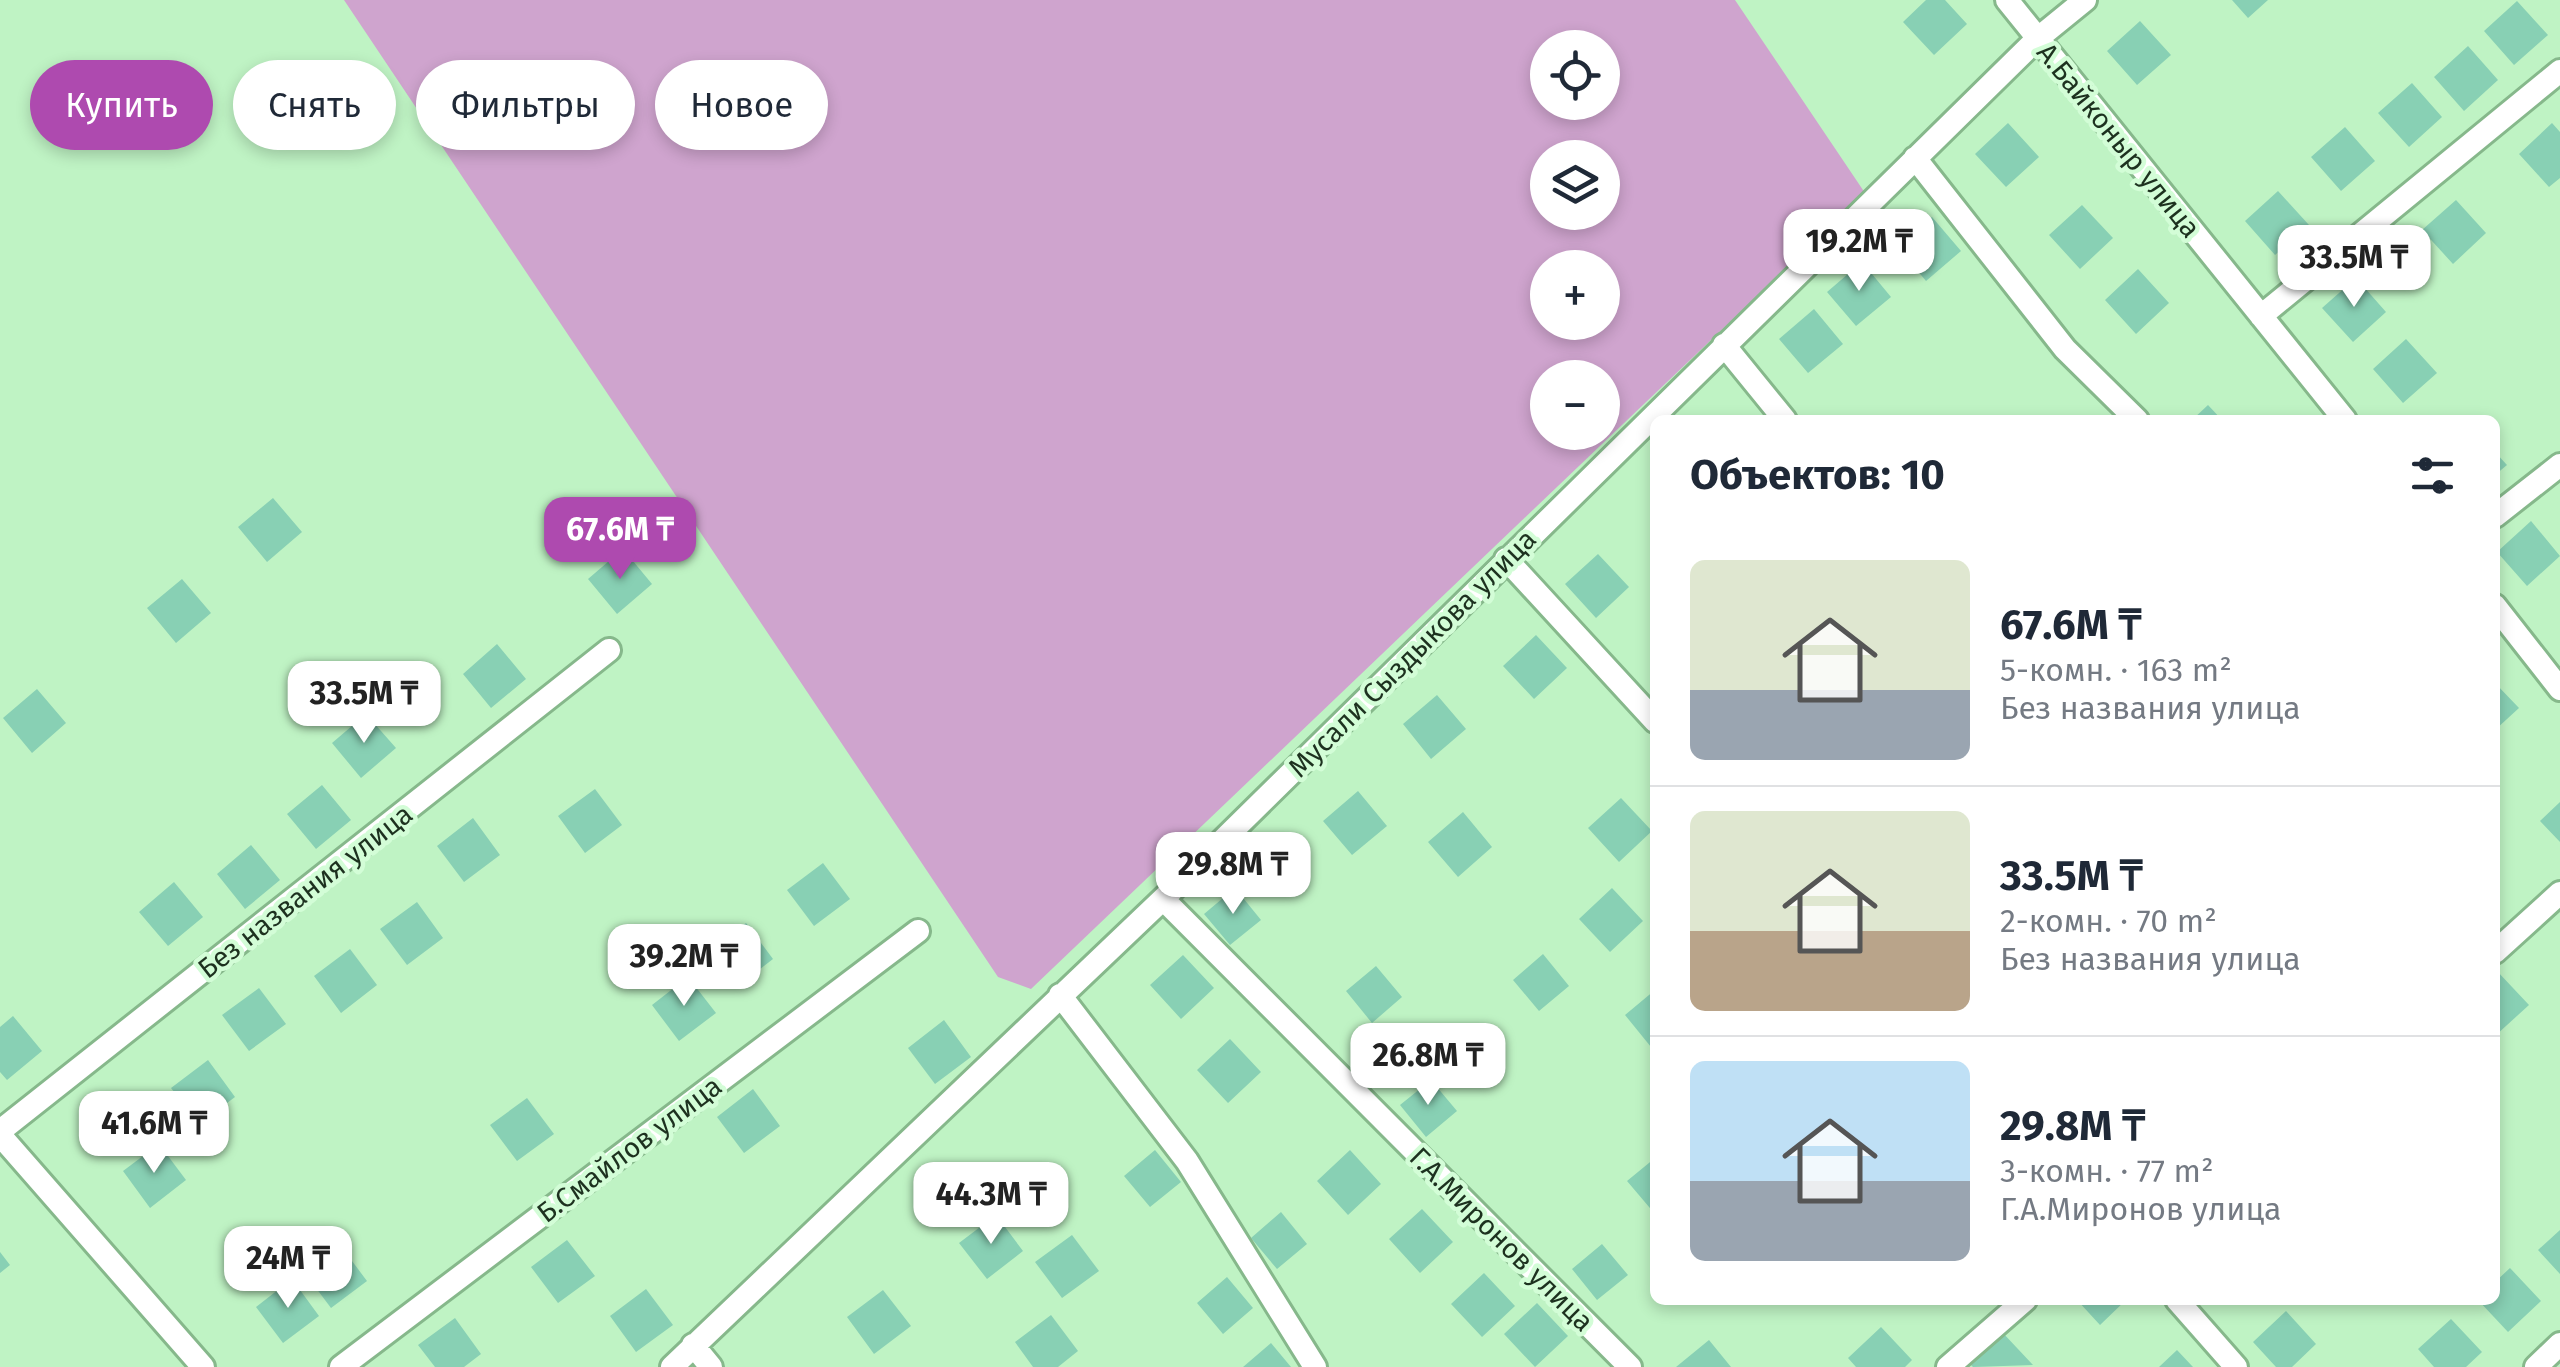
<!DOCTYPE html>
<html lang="ru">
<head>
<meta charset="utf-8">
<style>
	:root { --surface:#fff; --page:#f6f6f7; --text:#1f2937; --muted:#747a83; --line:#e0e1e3; --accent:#ae4aaf }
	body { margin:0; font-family:"Fira Sans",sans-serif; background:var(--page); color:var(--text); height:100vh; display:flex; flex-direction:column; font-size:38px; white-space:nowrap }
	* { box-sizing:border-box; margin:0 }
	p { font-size:32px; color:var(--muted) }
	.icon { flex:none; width:55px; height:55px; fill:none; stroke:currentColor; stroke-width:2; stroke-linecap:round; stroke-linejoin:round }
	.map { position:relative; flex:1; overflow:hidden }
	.side { position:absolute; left:1650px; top:415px; width:850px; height:890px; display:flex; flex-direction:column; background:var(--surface); border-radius:15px; box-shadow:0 5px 15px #0003 }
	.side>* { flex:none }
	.hud { position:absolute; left:30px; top:60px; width:950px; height:90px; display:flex; gap:20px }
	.tools { position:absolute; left:1530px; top:30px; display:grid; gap:20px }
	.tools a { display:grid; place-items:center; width:90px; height:90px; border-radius:50%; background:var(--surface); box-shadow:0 5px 15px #0003; font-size:50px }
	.price { position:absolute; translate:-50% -85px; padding:0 22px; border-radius:20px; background:#fff; color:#222; font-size:32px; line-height:65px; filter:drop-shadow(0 2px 5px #0008) }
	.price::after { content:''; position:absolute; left:50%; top:60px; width:30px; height:22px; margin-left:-15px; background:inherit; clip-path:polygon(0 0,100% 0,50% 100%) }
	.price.active { background:var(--accent); color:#fff }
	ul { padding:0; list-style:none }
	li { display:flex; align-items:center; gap:30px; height:250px; padding:0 40px }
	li+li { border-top:2px solid var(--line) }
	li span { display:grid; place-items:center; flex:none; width:280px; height:200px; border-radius:15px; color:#555 }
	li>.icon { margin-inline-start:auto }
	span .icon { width:120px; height:120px; fill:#fffc; stroke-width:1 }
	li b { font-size:42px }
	h2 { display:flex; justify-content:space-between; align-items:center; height:120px; padding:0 40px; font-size:42px }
	.tag { padding:0 35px; border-radius:45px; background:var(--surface); box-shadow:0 5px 15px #0003; font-size:35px; line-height:90px }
	.tag.active { background:var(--accent); color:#fff }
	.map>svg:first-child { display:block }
</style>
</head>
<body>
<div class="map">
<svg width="2560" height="1367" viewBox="0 0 2560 1367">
	<rect width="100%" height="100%" fill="#bff3c4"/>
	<path fill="#cfa4ce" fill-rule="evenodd" d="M 344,0 L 1735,0 L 1865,193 L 1031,989 L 998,977 ZM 1548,48 L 1602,48 L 1602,102 L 1548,102 ZM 1548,158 L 1602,158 L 1602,212 L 1548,212 ZM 1548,268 L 1602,268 L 1602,322 L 1548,322 ZM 1548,378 L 1602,378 L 1602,432 L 1548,432 Z"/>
	<path fill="#88d0b4" d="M 1926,0 L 1945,0 L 1967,24 L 1934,55 L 1903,22 Z
		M 2232,0 L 2268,0 L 2248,18 Z
		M 2517,1 L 2548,35 L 2514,65 L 2484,31 Z
		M 2140,21 L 2171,55 L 2137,85 L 2107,51 Z
		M 2468,46 L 2498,80 L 2464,111 L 2434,77 Z
		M 2412,83 L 2442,117 L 2409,147 L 2378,113 Z
		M 2008,123 L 2039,157 L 2006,187 L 1975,154 Z
		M 2552,123 L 2560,132 L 2560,178 L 2549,187 L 2519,154 Z
		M 2345,127 L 2375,161 L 2341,191 L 2311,157 Z
		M 2278,191 L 2309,225 L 2275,255 L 2245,221 Z
		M 2456,200 L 2486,233 L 2453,264 L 2422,230 Z
		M 2082,205 L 2113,238 L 2080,269 L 2049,235 Z
		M 1932,217 L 1961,251 L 1926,281 L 1897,246 Z
		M 1862,262 L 1891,297 L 1856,326 L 1827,292 Z
		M 2138,269 L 2169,303 L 2136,334 L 2105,300 Z
		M 2356,278 L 2386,312 L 2353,342 L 2322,308 Z
		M 1814,309 L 1843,344 L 1808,373 L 1779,339 Z
		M 2406,339 L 2437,373 L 2403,403 L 2373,369 Z
		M 2208,405 L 2222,420 L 2192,420 Z
		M 2495,452 L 2507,465 L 2495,475 Z
		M 273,498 L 302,532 L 267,562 L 238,527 Z
		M 2531,521 L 2560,556 L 2527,586 L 2497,552 Z
		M 623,549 L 652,584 L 617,614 L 588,579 Z
		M 1598,554 L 1629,587 L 1596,618 L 1565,584 Z
		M 182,579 L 211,613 L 176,643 L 147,608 Z
		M 1536,635 L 1567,668 L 1534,699 L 1503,666 Z
		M 497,644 L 526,679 L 491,708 L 463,674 Z
		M 2495,683 L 2519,708 L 2495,730 Z
		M 37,689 L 66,723 L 32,753 L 3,718 Z
		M 1437,695 L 1466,729 L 1431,759 L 1403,724 Z
		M 366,714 L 396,748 L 361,778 L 332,743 Z
		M 322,785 L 351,820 L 316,849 L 287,814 Z
		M 595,789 L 622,825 L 585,853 L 558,816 Z
		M 1358,791 L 1387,826 L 1352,855 L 1323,821 Z
		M 1621,798 L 1652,831 L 1619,862 L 1588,828 Z
		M 2560,802 L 2560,842 L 2540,821 Z
		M 1463,812 L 1492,847 L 1458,877 L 1428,842 Z
		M 473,818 L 500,855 L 464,882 L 437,846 Z
		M 251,845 L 280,880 L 245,909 L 217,874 Z
		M 823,863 L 850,899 L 814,926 L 787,890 Z
		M 174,882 L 203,917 L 168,946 L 139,912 Z
		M 1235,888 L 1261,920 L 1230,945 L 1204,914 Z
		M 1612,888 L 1643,921 L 1610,952 L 1579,919 Z
		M 417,902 L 443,938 L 407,965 L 380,929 Z
		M 746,923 L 773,959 L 737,987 L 710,950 Z
		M 350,949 L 377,985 L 341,1013 L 314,976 Z
		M 1543,954 L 1569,986 L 1539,1011 L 1513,980 Z
		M 1183,955 L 1214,988 L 1181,1019 L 1150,985 Z
		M 1376,966 L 1402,997 L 1372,1023 L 1346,991 Z
		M 2497,971 L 2529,1005 L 2495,1036 L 2495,973 Z
		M 688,977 L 716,1013 L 679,1041 L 652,1005 Z
		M 259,988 L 286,1024 L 249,1051 L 222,1015 Z
		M 1655,990 L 1655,1043 L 1651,1047 L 1625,1015 Z
		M 13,1016 L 42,1051 L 7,1080 L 0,1072 L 0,1027 Z
		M 944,1020 L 971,1057 L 935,1084 L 908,1048 Z
		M 1230,1039 L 1261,1072 L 1228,1103 L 1197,1070 Z
		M 208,1060 L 235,1097 L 199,1124 L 171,1088 Z
		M 1431,1080 L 1457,1111 L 1426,1137 L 1400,1105 Z
		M 753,1089 L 780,1126 L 744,1153 L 717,1117 Z
		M 527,1098 L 554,1134 L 517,1161 L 490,1125 Z
		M 159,1144 L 186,1180 L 150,1208 L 123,1171 Z
		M 1155,1150 L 1181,1182 L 1150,1207 L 1124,1176 Z
		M 1350,1150 L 1381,1184 L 1348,1215 L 1317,1181 Z
		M 1655,1158 L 1655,1214 L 1627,1181 Z
		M 1422,1209 L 1453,1242 L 1420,1273 L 1389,1239 Z
		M 1281,1212 L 1307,1244 L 1277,1269 L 1251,1238 Z
		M 996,1215 L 1023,1251 L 987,1279 L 959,1243 Z
		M 2560,1230 L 2560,1274 L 2538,1250 Z
		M 1072,1235 L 1099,1271 L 1062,1298 L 1035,1262 Z
		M 567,1240 L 595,1276 L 558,1303 L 531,1267 Z
		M 1602,1244 L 1628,1275 L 1597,1300 L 1572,1269 Z
		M 340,1245 L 367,1281 L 331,1308 L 304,1272 Z
		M 0,1252 L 10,1265 L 0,1273 Z
		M 2510,1268 L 2541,1301 L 2508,1332 L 2478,1300 L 2495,1300 L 2495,1282 Z
		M 1484,1273 L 1515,1306 L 1482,1337 L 1451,1304 Z
		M 1227,1277 L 1253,1308 L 1223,1334 L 1197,1303 Z
		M 292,1279 L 319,1316 L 283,1343 L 256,1307 Z
		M 646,1289 L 673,1325 L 636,1352 L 610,1316 Z
		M 883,1290 L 911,1326 L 874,1354 L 847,1317 Z
		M 2077,1300 L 2126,1300 L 2100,1325 Z
		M 1537,1303 L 1568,1336 L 1535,1367 L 1504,1334 Z
		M 2286,1311 L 2316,1344 L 2292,1367 L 2276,1367 L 2253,1342 Z
		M 1051,1315 L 1078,1351 L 1058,1367 L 1033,1367 L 1015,1342 Z
		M 455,1318 L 481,1354 L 464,1367 L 435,1367 L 418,1345 Z
		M 2451,1319 L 2482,1352 L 2466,1367 L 2434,1367 L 2418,1349 Z
		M 1881,1327 L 1912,1360 L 1905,1367 L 1856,1367 L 1848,1358 Z
		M 2002,1332 L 2033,1365 L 1973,1367 L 1969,1363 Z
		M 1709,1340 L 1731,1367 L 1676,1367 Z
		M 1271,1343 L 1291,1367 L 1243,1367 Z
		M 2177,1350 L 2193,1367 L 2159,1367 Z"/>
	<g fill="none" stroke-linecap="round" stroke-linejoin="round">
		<g stroke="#86b88b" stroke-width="28">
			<path id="minor" d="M 2007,0 L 2345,420
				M 1915,158 L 2065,349 L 2137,420
				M 2261,316 L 2560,71
				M 1724,345 L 1785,420
				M 2495,516 L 2560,465
				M 1506,559 L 1655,721
				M 2495,606 L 2560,689
				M 1163,899 L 1630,1367
				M 2495,952 L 2560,893
				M 1060,995 L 1187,1161 L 1315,1367
				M 0,1131 L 609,650
				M 0,1135 L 203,1367
				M 2177,1300 L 2236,1367
				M 693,1345 L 711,1367
				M 341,1367 L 918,931
				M 672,1367 L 1163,899 L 2037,39 L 2085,0
				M 1948,1367 L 2025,1300
				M 2536,1367 L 2560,1344"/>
		</g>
		<use href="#minor" stroke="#fff" stroke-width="22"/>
	</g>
	<g text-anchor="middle" stroke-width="9" stroke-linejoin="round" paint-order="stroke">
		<g font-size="28" fill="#1d311f" stroke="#d3fdd7">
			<text transform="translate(2119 140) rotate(51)" y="10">А.Байконыр улица</text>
			<text transform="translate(1412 653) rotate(-45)" y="10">Мусали Сыздыкова улица</text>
			<text transform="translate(305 891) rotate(-38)" y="10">Без названия улица</text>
			<text transform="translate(629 1149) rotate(-37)" y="10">Б.Смайлов улица</text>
			<text transform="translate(1502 1239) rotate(45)" y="10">Г.А.Миронов улица</text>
		</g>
	</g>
</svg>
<div class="tools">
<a><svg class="icon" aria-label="locate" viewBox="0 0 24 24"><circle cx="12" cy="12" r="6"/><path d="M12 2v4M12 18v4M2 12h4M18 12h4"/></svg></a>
<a><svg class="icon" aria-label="layers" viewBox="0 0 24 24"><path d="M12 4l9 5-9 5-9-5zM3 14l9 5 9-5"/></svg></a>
<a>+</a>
<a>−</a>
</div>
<b class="price" style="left:1859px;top:294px">19.2M ₸</b>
<b class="price" style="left:2354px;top:310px">33.5M ₸</b>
<b class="price active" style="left:620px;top:582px">67.6M ₸</b>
<b class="price" style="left:364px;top:746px">33.5M ₸</b>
<b class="price" style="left:1233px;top:917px">29.8M ₸</b>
<b class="price" style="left:684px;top:1009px">39.2M ₸</b>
<b class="price" style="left:1428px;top:1108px">26.8M ₸</b>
<b class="price" style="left:154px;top:1176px">41.6M ₸</b>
<b class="price" style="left:991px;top:1247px">44.3M ₸</b>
<b class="price" style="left:288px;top:1311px">24M ₸</b>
<div class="hud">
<a class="tag active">Купить</a>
<a class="tag">Снять</a>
<a class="tag">Фильтры</a>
<a class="tag">Новое</a>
</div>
<section class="side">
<h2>Объектов: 10<svg class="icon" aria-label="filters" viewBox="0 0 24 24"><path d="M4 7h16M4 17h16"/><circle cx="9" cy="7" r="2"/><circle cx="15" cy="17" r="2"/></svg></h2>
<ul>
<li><span style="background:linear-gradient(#dfe7d0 65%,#9aa5b1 0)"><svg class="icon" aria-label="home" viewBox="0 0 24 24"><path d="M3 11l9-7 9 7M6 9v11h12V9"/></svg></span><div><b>67.6M ₸</b><p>5-комн. · 163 m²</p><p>Без названия улица</p></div></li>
<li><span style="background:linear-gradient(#dfe7d0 60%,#b9a48a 0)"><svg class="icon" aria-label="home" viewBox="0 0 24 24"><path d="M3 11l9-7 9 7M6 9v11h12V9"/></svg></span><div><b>33.5M ₸</b><p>2-комн. · 70 m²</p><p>Без названия улица</p></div></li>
<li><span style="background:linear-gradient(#bfe0f5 60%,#9aa5b1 0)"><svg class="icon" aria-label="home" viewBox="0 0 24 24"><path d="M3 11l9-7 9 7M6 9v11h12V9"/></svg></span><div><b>29.8M ₸</b><p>3-комн. · 77 m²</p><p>Г.А.Миронов улица</p></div></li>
</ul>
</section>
</div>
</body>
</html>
